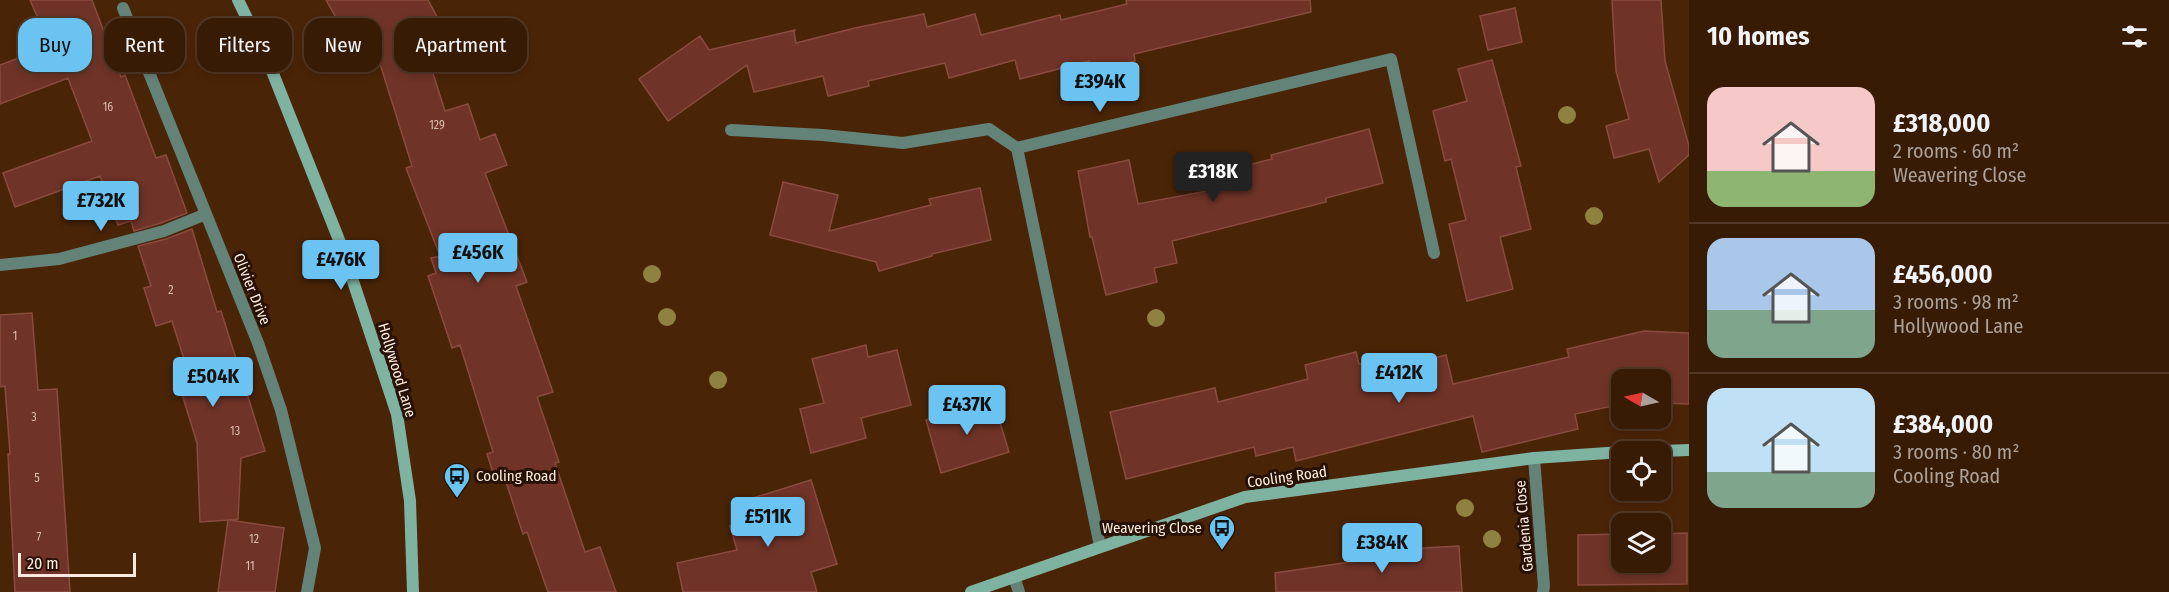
<!DOCTYPE html>
<html lang="en">
<head>
<meta charset="utf-8">
<style>
	:root { --surface:#381b05; --page:#3f240f; --text:#f1f3f6; --muted:#aba19a; --line:#523927; --accent:#6ac3f1 }
	body { margin:0; font-family:"Fira Sans Condensed",sans-serif; background:var(--page); color:var(--text); height:100vh; display:flex; flex-direction:column; font-size:22px; white-space:nowrap }
	* { box-sizing:border-box; margin:0 }
	p { font-size:20px; color:var(--muted) }
	.icon { flex:none; width:33px; height:33px; fill:none; stroke:currentColor; stroke-width:2; stroke-linecap:round; stroke-linejoin:round }
	.map { position:relative; flex:1; overflow:hidden }
	.panel { display:flex; flex-direction:column; background:var(--surface); width:480px }
	.panel>* { flex:none }
	.guide { position:absolute; left:18px; top:18px; width:570px; height:54px; display:flex; gap:12px }
	.needle { width:39px; rotate:279deg }
	.fabs { position:absolute; left:1611px; top:369px; display:grid; gap:12px }
	.fabs a { display:grid; place-items:center; width:60px; height:60px; border-radius:12px; background:var(--surface); box-shadow:0 3px 9px #0003,0 0 0 2px var(--line); font-size:30px }
	.scale { position:absolute; left:18px; bottom:15px; width:118px; box-sizing:border-box; padding-left:6px; border:3px solid #fdeade; border-top:0; font-size:16px; line-height:21px; white-space:nowrap; color:#fdeade; -webkit-text-stroke:4px #271104; paint-order:stroke }
	.price { position:absolute; translate:-50% -51px; padding:0 14px; border-radius:6px; background:var(--accent); color:#111; font-size:20px; line-height:39px; filter:drop-shadow(0 2px 3px #0008) }
	.price::after { content:''; position:absolute; left:50%; top:36px; width:18px; height:14px; margin-left:-9px; background:inherit; clip-path:polygon(0 0,100% 0,50% 100%) }
	.price.current { background:#222; color:#fff }
	ul { padding:0; list-style:none }
	li { display:flex; align-items:center; gap:18px; height:150px; padding:0 18px }
	li+li { border-top:2px solid var(--line) }
	li span { display:grid; place-items:center; flex:none; width:168px; height:120px; border-radius:18px; color:#555 }
	li>.icon { margin-inline-start:auto }
	span .icon { width:72px; height:72px; fill:#fffc; stroke-width:1 }
	li b { font-size:26px }
	h2 { display:flex; justify-content:space-between; align-items:center; height:72px; padding:0 18px; font-size:26px }
	.tag { padding:0 21px; border-radius:18px; background:var(--surface); box-shadow:0 3px 9px #0003,0 0 0 2px var(--line); font-size:21px; line-height:54px }
	.tag.current { background:var(--accent); color:#111 }
	main { display:flex; flex:1; min-height:0 }
	.map>svg:first-child { display:block }
</style>
</head>
<body>
<main>
<div class="map">
<svg width="1689" height="592" viewBox="0 0 1689 592">
	<rect width="100%" height="100%" fill="#4a2407"/>
	<path fill="#6f3327" stroke="#894b3e" stroke-width="1.5" d="M 30,0 L 92,0 L 121,77 L 125,75 L 156,158 L 166,155 L 187,213 L 161,223 L 134,231 L 131,221 L 118,225 L 100,176 L 15,207 L 3,173 L 92,141 L 68,78 L 0,104 L 0,65 L 50,46 Z
		M 326,0 L 428,0 L 443,28 L 422,39 L 445,111 L 468,104 L 480,140 L 495,134 L 507,165 L 485,173 L 527,282 L 516,286 L 553,392 L 537,397 L 559,462 L 555,463 L 585,552 L 600,547 L 616,592 L 548,592 L 527,532 L 523,534 L 505,479 L 496,482 L 487,454 L 493,452 L 460,345 L 452,348 L 428,276 L 436,273 L 431,258 L 440,256 L 406,168 L 412,166 L 372,38 L 354,49 Z
		M 1126,0 L 1310,0 L 1311,12 L 1134,54 L 1135,61 L 1091,71 L 1089,61 L 1020,79 L 1015,60 L 949,78 L 945,63 L 868,81 L 869,86 L 828,96 L 823,76 L 754,92 L 747,65 L 668,121 L 639,79 L 700,36 L 709,50 L 795,30 L 794,33 L 796,43 L 855,28 L 924,14 L 927,27 L 975,14 L 981,35 L 1060,15 L 1061,20 L 1127,4 Z
		M 1612,0 L 1661,0 L 1665,61 L 1689,146 L 1689,155 L 1659,182 L 1649,149 L 1614,158 L 1606,126 L 1629,119 L 1616,71 Z
		M 1515,8 L 1522,42 L 1488,50 L 1480,16 Z
		M 1492,60 L 1521,166 L 1516,167 L 1531,229 L 1500,237 L 1513,289 L 1467,301 L 1449,224 L 1466,220 L 1451,159 L 1445,161 L 1433,111 L 1467,101 L 1458,69 Z
		M 1369,129 L 1383,183 L 1326,198 L 1326,202 L 1172,241 L 1177,263 L 1154,268 L 1157,282 L 1106,295 L 1092,237 L 1090,237 L 1078,171 L 1129,160 L 1138,204 L 1207,191 L 1203,176 L 1272,159 L 1271,155 Z
		M 783,182 L 838,195 L 829,231 L 931,205 L 929,199 L 980,188 L 991,240 L 932,254 L 932,256 L 879,271 L 876,262 L 770,235 Z
		M 192,229 L 217,312 L 221,311 L 265,451 L 241,458 L 238,519 L 229,520 L 284,528 L 275,592 L 218,592 L 228,520 L 200,522 L 197,443 L 178,381 L 190,378 L 172,321 L 156,326 L 144,288 L 151,286 L 138,246 L 166,239 Z
		M 32,313 L 38,390 L 57,389 L 70,592 L 15,592 L 8,454 L 10,454 L 5,386 L 0,387 L 0,315 Z
		M 1644,331 L 1689,333 L 1689,404 L 1660,403 L 1660,380 L 1622,380 L 1622,404 L 1575,414 L 1578,429 L 1482,452 L 1473,416 L 1296,461 L 1293,447 L 1256,456 L 1254,447 L 1126,479 L 1110,412 L 1215,388 L 1218,402 L 1308,379 L 1305,365 L 1356,352 L 1359,364 L 1376,360 L 1379,372 L 1446,355 L 1453,384 L 1569,357 L 1567,349 Z
		M 866,345 L 868,357 L 897,350 L 911,405 L 861,418 L 866,438 L 811,453 L 800,409 L 824,403 L 812,359 Z
		M 993,399 L 1009,452 L 941,473 L 926,420 Z
		M 811,480 L 837,564 L 811,572 L 817,592 L 683,592 L 677,563 L 737,550 L 730,526 L 746,521 L 740,502 Z
		M 1687,533 L 1687,584 L 1578,585 L 1578,535 L 1622,534 L 1622,562 L 1660,562 L 1660,534 Z
		M 1459,546 L 1462,592 L 1276,592 L 1275,573 L 1405,554 L 1405,549 Z"/>
	<g fill="none" stroke-linecap="round" stroke-linejoin="round">
		<path stroke="#638379" stroke-width="12" d="M 731,130 L 823,135 L 903,143 L 989,129 L 1017,148"/>
		<path stroke="#638379" stroke-width="12" d="M 123,8 L 258,343 L 281,410 L 315,548 L 307,592
			M 0,265 L 59,259 L 164,231 L 206,214
			M 1534,458 L 1544,586 L 1543,592
			M 1100,546 L 1017,148 L 1391,59 L 1434,253
			M 1014,577 L 1019,592"/>
		<path stroke="#7eb3a2" stroke-width="12" d="M 238,0 L 270,66 L 341,245 L 397,414 L 410,501 L 413,592
			M 1636,452 L 1689,450
			M 971,592 L 1245,497 L 1534,458 L 1622,452"/>
	</g>
	<g fill="#8f8240">
		<circle cx="494" cy="36" r="9"/>
		<circle cx="1567" cy="115" r="9"/>
		<circle cx="1594" cy="216" r="9"/>
		<circle cx="652" cy="274" r="9"/>
		<circle cx="667" cy="317" r="9"/>
		<circle cx="1156" cy="318" r="9"/>
		<circle cx="718" cy="380" r="9"/>
		<circle cx="1465" cy="508" r="9"/>
		<circle cx="1492" cy="539" r="9"/>
	</g>
	<defs>
		<g id="bus-pin" transform="scale(1.35)"><path d="M0 17L-7.5 6A9.5 9.5 0 1 1 7.5 6Z" fill="#6ac3f1" stroke="#271104"/><path d="M-5-6H5V4H4V6H2V4H-2V6H-4V4H-5ZM-3.5-4V0h7V-4ZM-3.5 1.2v1.5H-2V1.2ZM2 1.2v1.5H3.5V1.2Z" fill="#111"/></g>
	</defs>
	<g fill-rule="evenodd">
		<use href="#bus-pin" x="457" y="476"/>
		<use href="#bus-pin" x="1222" y="528"/>
	</g>
	<g text-anchor="middle" stroke-width="6" stroke-linejoin="round" paint-order="stroke">
		<g font-size="12" fill="#dabcb0">
			<text x="108" y="111">16</text>
			<text x="437" y="129">129</text>
			<text x="171" y="294">2</text>
			<text x="15" y="340">1</text>
			<text x="34" y="421">3</text>
			<text x="235" y="435">13</text>
			<text x="37" y="482">5</text>
			<text x="39" y="541">7</text>
			<text x="254" y="543">12</text>
			<text x="250" y="570">11</text>
		</g>
		<g font-size="15" fill="#fdeade" stroke="#271104">
			<text transform="translate(252 289) rotate(68)" y="5">Olivier Drive</text>
			<text transform="translate(397 370) rotate(73)" y="5">Hollywood Lane</text>
			<text transform="translate(1287 477) rotate(-8)" y="5">Cooling Road</text>
			<text transform="translate(1524 526) rotate(-95)" y="5">Gardenia Close</text>
		</g>
		<g font-size="15" fill="#fdeade" stroke="#271104" text-anchor="start">
			<text x="476" y="481">Cooling Road</text>
			<text x="1202" y="533" text-anchor="end">Weavering Close</text>
		</g>
	</g>
</svg>
<div class="fabs">
<a><svg class="needle" viewBox="-14 -14 28 28"><path d="M0-13l5 13h-10z" fill="#e53935"/><path d="M0 13l5-13h-10z" fill="#aba19a"/></svg></a>
<a><svg class="icon" aria-label="locate" viewBox="0 0 24 24"><circle cx="12" cy="12" r="6"/><path d="M12 2v4M12 18v4M2 12h4M18 12h4"/></svg></a>
<a><svg class="icon" aria-label="layers" viewBox="0 0 24 24"><path d="M12 4l9 5-9 5-9-5zM3 14l9 5 9-5"/></svg></a>
</div>
<div class="scale">20 m</div>
<b class="price" style="left:1100px;top:113px">£394K</b>
<b class="price current" style="left:1213px;top:203px">£318K</b>
<b class="price" style="left:101px;top:232px">£732K</b>
<b class="price" style="left:478px;top:284px">£456K</b>
<b class="price" style="left:341px;top:291px">£476K</b>
<b class="price" style="left:1399px;top:404px">£412K</b>
<b class="price" style="left:213px;top:408px">£504K</b>
<b class="price" style="left:967px;top:436px">£437K</b>
<b class="price" style="left:768px;top:548px">£511K</b>
<b class="price" style="left:1382px;top:574px">£384K</b>
<div class="guide">
<a class="tag current">Buy</a>
<a class="tag">Rent</a>
<a class="tag">Filters</a>
<a class="tag">New</a>
<a class="tag">Apartment</a>
</div>
</div>
<section class="panel">
<h2>10 homes<svg class="icon" aria-label="filters" viewBox="0 0 24 24"><path d="M4 7h16M4 17h16"/><circle cx="9" cy="7" r="2"/><circle cx="15" cy="17" r="2"/></svg></h2>
<ul>
<li><span style="background:linear-gradient(#f6c9c9 70%,#8fb573 0)"><svg class="icon" aria-label="home" viewBox="0 0 24 24"><path d="M3 11l9-7 9 7M6 9v11h12V9"/></svg></span><div><b>£318,000</b><p>2 rooms · 60 m²</p><p>Weavering Close</p></div></li>
<li><span style="background:linear-gradient(#a9c7e8 60%,#7fa58c 0)"><svg class="icon" aria-label="home" viewBox="0 0 24 24"><path d="M3 11l9-7 9 7M6 9v11h12V9"/></svg></span><div><b>£456,000</b><p>3 rooms · 98 m²</p><p>Hollywood Lane</p></div></li>
<li><span style="background:linear-gradient(#bfe0f5 70%,#7fa58c 0)"><svg class="icon" aria-label="home" viewBox="0 0 24 24"><path d="M3 11l9-7 9 7M6 9v11h12V9"/></svg></span><div><b>£384,000</b><p>3 rooms · 80 m²</p><p>Cooling Road</p></div></li>
</ul>
</section>
</main>
</body>
</html>
